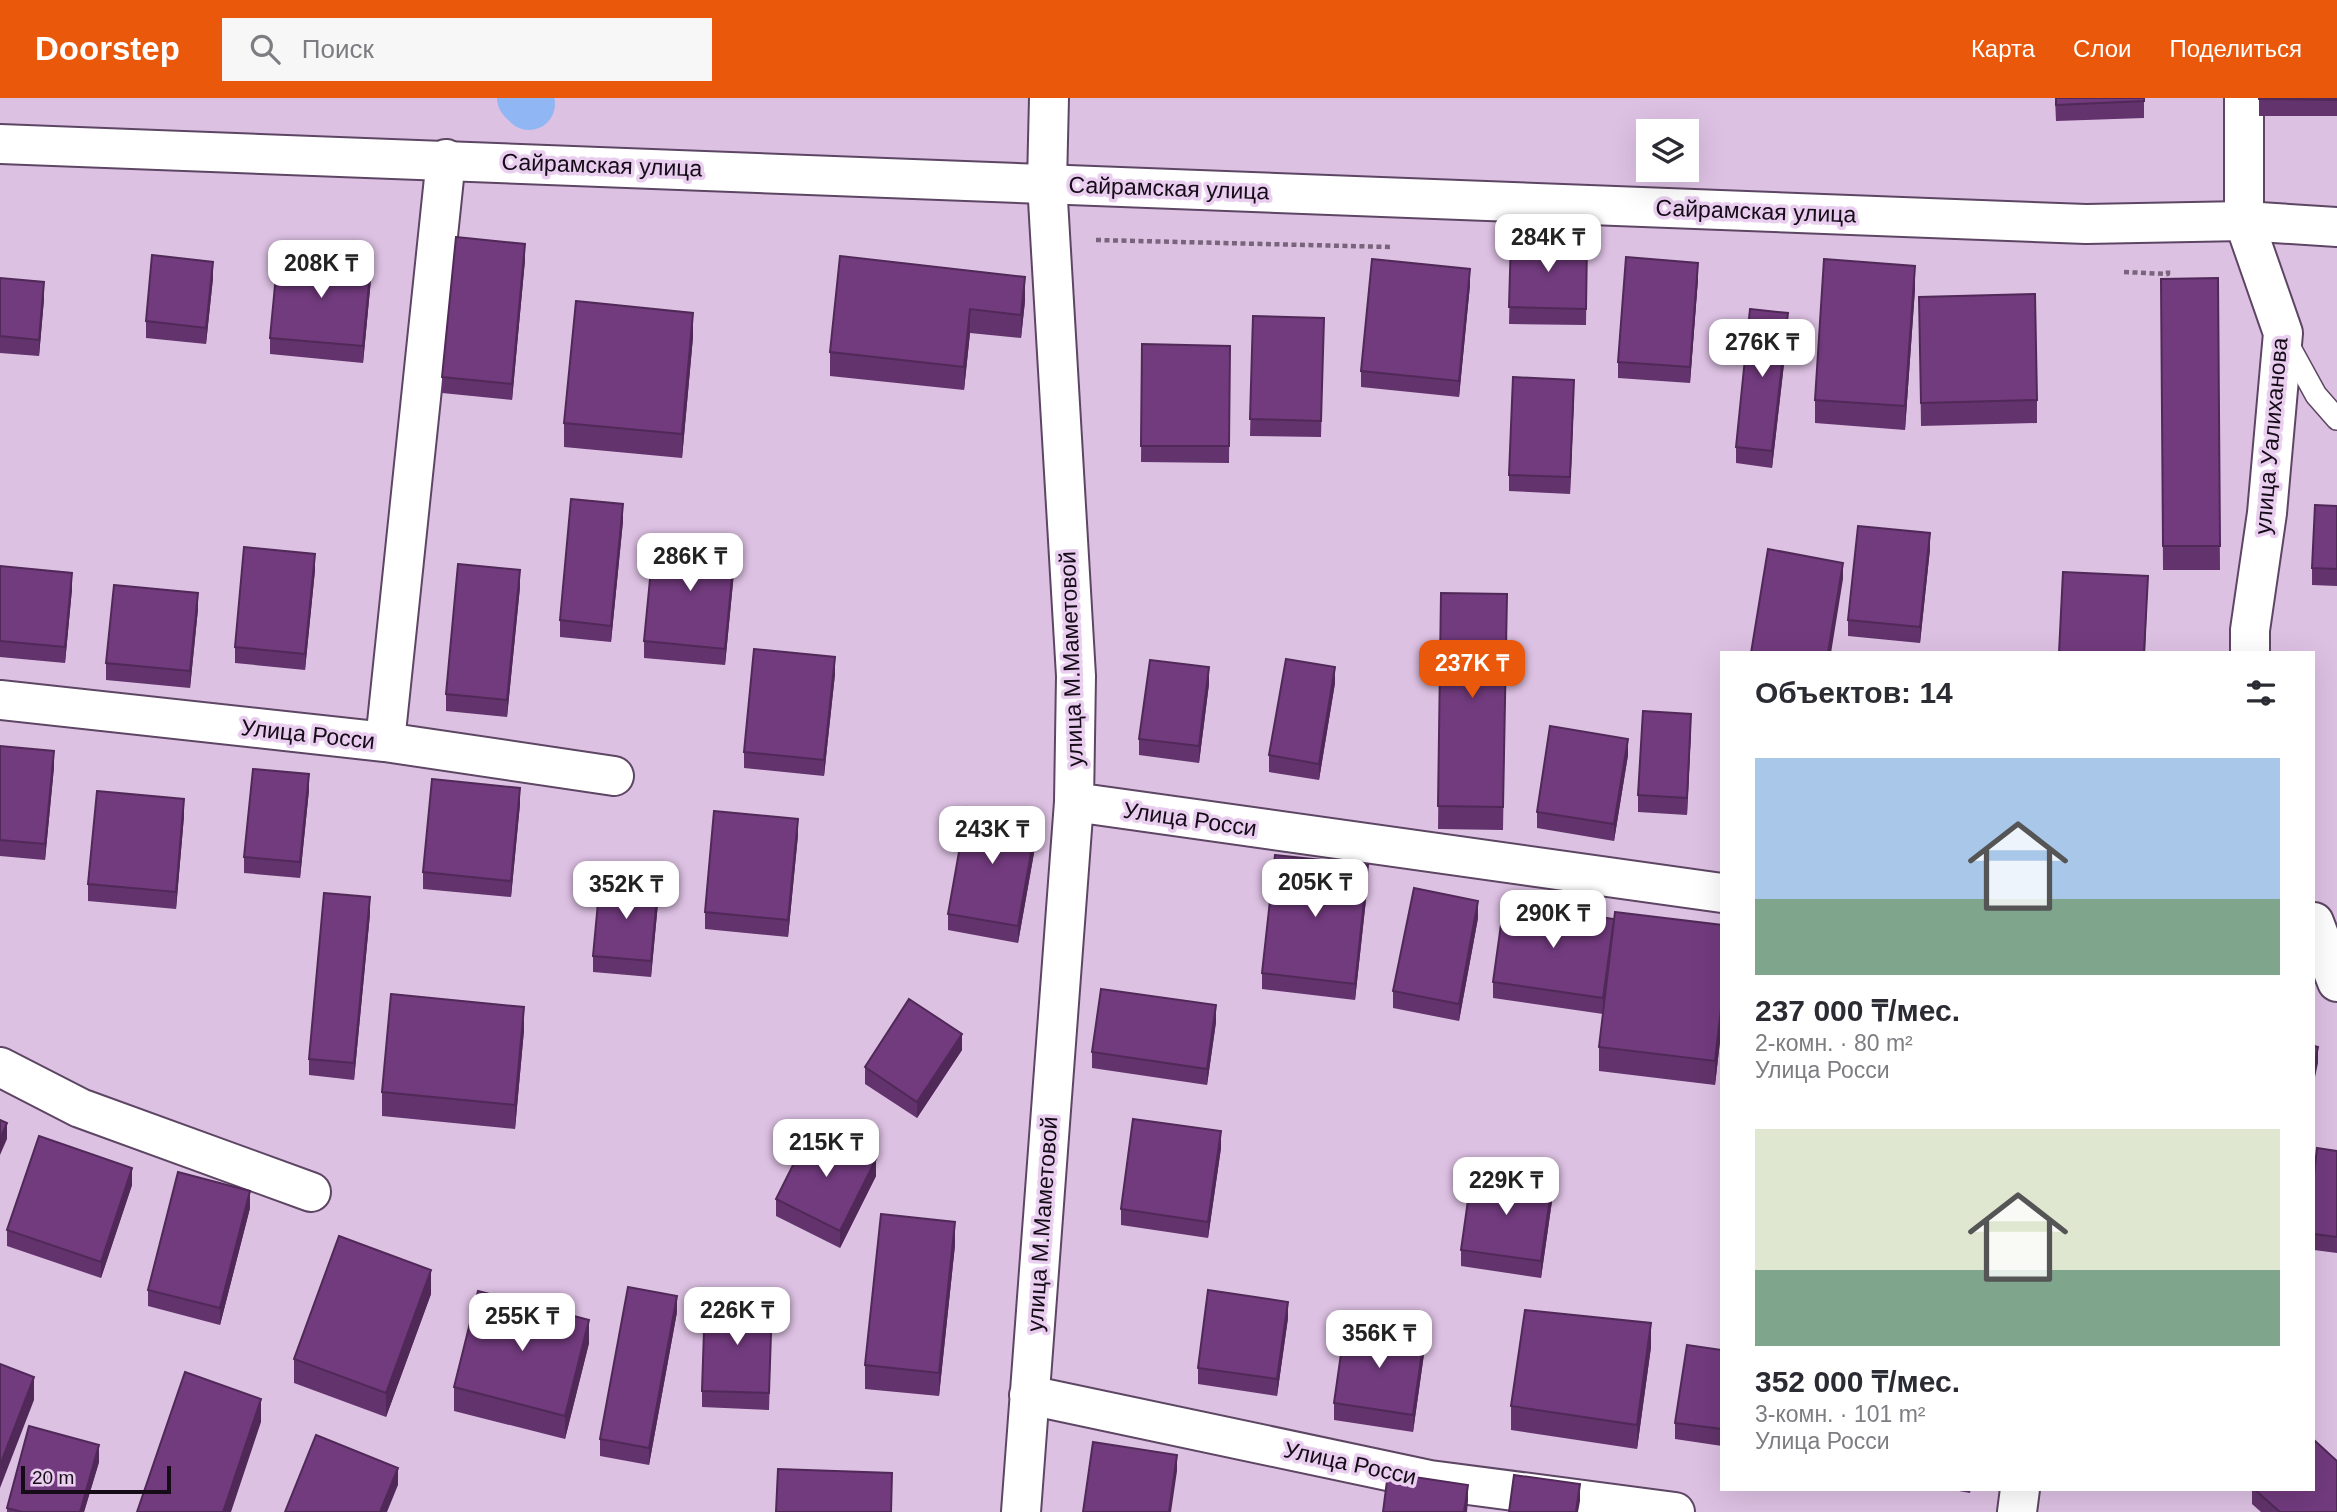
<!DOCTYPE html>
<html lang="ru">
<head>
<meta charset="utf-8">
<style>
	:root { --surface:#fff; --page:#f7f7f7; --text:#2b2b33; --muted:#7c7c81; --accent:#ea580c }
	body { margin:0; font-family:Arial,sans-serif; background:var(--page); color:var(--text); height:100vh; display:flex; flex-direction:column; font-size:26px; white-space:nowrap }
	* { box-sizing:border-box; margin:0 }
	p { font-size:23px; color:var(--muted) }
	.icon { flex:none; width:38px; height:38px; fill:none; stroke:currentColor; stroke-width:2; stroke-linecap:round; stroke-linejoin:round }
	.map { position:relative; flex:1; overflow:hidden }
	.panel { position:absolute; left:1720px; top:553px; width:595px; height:840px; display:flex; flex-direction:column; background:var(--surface); border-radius:0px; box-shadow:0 7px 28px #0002 }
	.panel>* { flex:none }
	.fabs { position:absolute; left:1636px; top:21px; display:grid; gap:14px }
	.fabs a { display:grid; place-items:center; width:63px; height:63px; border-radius:0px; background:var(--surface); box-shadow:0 7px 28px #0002; font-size:35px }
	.scale { position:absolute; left:21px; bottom:18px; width:150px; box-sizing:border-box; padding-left:7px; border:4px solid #150c17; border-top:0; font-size:19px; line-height:24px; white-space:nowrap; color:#150c17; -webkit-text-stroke:5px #eacef0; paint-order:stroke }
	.price { position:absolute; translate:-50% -60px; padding:0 16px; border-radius:14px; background:#fff; color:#222; font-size:23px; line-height:46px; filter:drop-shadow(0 2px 4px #0008) }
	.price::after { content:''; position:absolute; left:50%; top:42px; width:21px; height:16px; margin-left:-10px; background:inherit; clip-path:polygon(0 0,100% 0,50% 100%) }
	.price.active { background:var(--accent); color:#fff }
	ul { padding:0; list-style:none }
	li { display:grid; align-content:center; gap:14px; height:371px; padding:0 35px }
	li span { display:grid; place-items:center; height:217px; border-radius:0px; color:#555 }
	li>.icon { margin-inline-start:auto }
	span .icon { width:126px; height:126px; fill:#fffc; stroke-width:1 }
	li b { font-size:30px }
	h2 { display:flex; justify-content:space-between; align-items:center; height:84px; padding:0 35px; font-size:30px }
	header { display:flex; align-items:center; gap:42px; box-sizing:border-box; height:98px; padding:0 35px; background:var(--accent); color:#fff }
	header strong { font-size:33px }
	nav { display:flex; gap:38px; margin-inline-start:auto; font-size:24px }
	.search { width:490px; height:63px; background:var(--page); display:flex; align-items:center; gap:18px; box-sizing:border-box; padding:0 24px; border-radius:0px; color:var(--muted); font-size:26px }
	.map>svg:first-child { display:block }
</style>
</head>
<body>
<header>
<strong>Doorstep</strong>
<div class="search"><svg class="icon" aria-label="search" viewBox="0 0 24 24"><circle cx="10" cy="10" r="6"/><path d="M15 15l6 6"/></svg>Поиск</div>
<nav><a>Карта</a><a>Слои</a><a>Поделиться</a></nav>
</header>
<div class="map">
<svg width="2337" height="1414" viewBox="0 0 2337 1414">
	<rect width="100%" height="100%" fill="#ddc1e3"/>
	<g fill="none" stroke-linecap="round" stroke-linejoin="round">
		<path stroke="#90b6f3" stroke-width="52" d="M 523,0 L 529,6"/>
		<g stroke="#5d4663" stroke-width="24">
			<path id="lane" d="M 2288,246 L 2316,297 L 2337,321"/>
		</g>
		<g stroke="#5d4663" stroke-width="42">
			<path id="street" d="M 2244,0 L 2244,123 L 2283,235 L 2267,415 L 2250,532 L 2250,555
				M 0,602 L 385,644 L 614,678
				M 385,644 L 446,61
				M 1074,704 L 1722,795
				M 2314,824 L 2337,884
				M 0,969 L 80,1010 L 311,1094
				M 1029,1297 L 1430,1382 L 1675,1414
				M 1021,1414 L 1074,704 L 1076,578 L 1047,85 L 1049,0
				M 2017,1414 L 2020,1391"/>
		</g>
		<g stroke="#5d4663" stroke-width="42">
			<path id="secondary" d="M 0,46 L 2086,126 L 2244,123 L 2337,129"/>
		</g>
		<path stroke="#78657c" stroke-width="4.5" stroke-dasharray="5 3.5" stroke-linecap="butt" d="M 1096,142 L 1391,149
			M 2124,174 L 2168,176 L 2168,169"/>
		<use href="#lane" stroke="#fff" stroke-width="21"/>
		<use href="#street" stroke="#fff" stroke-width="38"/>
		<use href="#secondary" stroke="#fff" stroke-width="38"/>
	</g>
	<path fill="#62336c" d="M 2055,0 L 2144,0 L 2144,20 L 2056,23 Z
		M 2259,0 L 2337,0 L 2337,18 L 2259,18 Z
		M 1511,141 L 1587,143 L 1586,227 L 1509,226 Z
		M 840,158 L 1025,203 L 1021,240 L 970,235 L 964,292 L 830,278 L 830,254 Z
		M 525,162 L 512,302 L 442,295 L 442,279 Z
		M 0,180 L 44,201 L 39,258 L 0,255 Z
		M 213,180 L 206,246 L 146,240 L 146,223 Z
		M 2218,180 L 2220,472 L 2163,472 L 2161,181 Z
		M 371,181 L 363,265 L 270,256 L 270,240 Z
		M 1698,181 L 1690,285 L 1618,280 L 1618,264 Z
		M 1470,187 L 1459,299 L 1361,289 L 1361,273 Z
		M 1915,191 L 1905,332 L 1815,325 L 1815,302 Z
		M 1919,199 L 2037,302 L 2037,325 L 1921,328 Z
		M 1253,218 L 1324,220 L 1321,339 L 1250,338 Z
		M 1788,231 L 1772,370 L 1736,365 L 1736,349 Z
		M 693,239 L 682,360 L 564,349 L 564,325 Z
		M 1142,246 L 1230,248 L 1229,365 L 1141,364 Z
		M 1574,298 L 1570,396 L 1509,393 L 1509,377 Z
		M 2337,408 L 2337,488 L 2312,487 L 2312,470 Z
		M 623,423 L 611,544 L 560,539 L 560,522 Z
		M 1930,451 L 1920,545 L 1848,538 L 1848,522 Z
		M 735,464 L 725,567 L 644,560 L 644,543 Z
		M 0,468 L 72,491 L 65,565 L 0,559 Z
		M 315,472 L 305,572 L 235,565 L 235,549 Z
		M 520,489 L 507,619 L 446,613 L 446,596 Z
		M 1441,495 L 1507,496 L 1503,732 L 1438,731 Z
		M 198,511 L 190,590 L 106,582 L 106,565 Z
		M 835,576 L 824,678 L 744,670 L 744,654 Z
		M 1335,585 L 1319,682 L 1269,674 L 1269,657 Z
		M 1209,586 L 1199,665 L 1139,657 L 1139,641 Z
		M 1691,632 L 1687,717 L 1638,714 L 1638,697 Z
		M 0,648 L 54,669 L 45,762 L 0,758 Z
		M 1628,657 L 1614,743 L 1537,730 L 1537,714 Z
		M 309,692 L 300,780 L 244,775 L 244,759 Z
		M 520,706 L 511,799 L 423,791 L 423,774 Z
		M 184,718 L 176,811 L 88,803 L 88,786 Z
		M 798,737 L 788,839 L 705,831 L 705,814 Z
		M 1037,738 L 1018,845 L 948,832 L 948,816 Z
		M 1368,783 L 1355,902 L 1262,891 L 1262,875 Z
		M 658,805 L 651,879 L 593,874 L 593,858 Z
		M 370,816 L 354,982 L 309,977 L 309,961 Z
		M 1478,820 L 1459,923 L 1393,910 L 1393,893 Z
		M 1614,821 L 1722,827 L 1722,926 L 1715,987 L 1599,973 L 1599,949 L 1603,916 L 1493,900 L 1493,884 Z
		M 1216,924 L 1207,987 L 1092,970 L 1092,954 Z
		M 524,932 L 515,1031 L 382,1018 L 382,994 Z
		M 962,952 L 917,1020 L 865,986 L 865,969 Z
		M 1221,1050 L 1208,1140 L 1121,1127 L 1121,1111 Z
		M 2337,1053 L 2337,1155 L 2314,1152 L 2314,1077 Z
		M 876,1078 L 840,1150 L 776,1118 L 776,1101 Z
		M 132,1087 L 101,1180 L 7,1148 L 7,1132 Z
		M 1552,1103 L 1541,1180 L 1461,1168 L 1461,1152 Z
		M 250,1110 L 220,1227 L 148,1208 L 148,1192 Z
		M 955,1147 L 939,1298 L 865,1291 L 865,1267 Z
		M 431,1196 L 386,1319 L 294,1285 L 294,1261 Z
		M 772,1205 L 769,1312 L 702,1309 L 702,1293 Z
		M 677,1214 L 649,1367 L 600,1358 L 600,1341 Z
		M 1288,1220 L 1277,1298 L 1198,1286 L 1198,1270 Z
		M 589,1245 L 565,1341 L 454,1313 L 454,1289 Z
		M 1651,1249 L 1637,1351 L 1511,1332 L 1511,1308 Z
		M 1722,1252 L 1722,1348 L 1675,1341 L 1675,1325 Z
		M 1424,1256 L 1413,1334 L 1334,1322 L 1334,1305 Z
		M 99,1364 L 84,1414 L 7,1414 L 7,1410 Z
		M 1948,1391 L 1971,1391 L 1970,1395 Z
		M 2252,1391 L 2314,1391 L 2337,1414 L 2261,1414 L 2252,1406 Z"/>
	<path fill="#502958" d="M 525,146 L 525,162 L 512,302 L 512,286 Z
		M 213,164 L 213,180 L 206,246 L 206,230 Z
		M 371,164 L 371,181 L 363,265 L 363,248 Z
		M 1698,165 L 1698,181 L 1690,285 L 1690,269 Z
		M 1915,168 L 1915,191 L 1905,332 L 1905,308 Z
		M 1470,171 L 1470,187 L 1459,299 L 1459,283 Z
		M 1025,179 L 1025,203 L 1021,240 L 1021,217 Z
		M 44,184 L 44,201 L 39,258 L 39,242 Z
		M 970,211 L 970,235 L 964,292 L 964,269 Z
		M 693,215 L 693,239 L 682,360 L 682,336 Z
		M 1788,215 L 1788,231 L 1772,370 L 1772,353 Z
		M 1574,282 L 1574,298 L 1570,396 L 1570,379 Z
		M 623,406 L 623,423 L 611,544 L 611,528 Z
		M 1930,435 L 1930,451 L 1920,545 L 1920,529 Z
		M 735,448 L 735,464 L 725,567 L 725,551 Z
		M 315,456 L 315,472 L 305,572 L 305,556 Z
		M 1843,465 L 1843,481 L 1831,555 L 1828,555 Z
		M 520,472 L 520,489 L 507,619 L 507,602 Z
		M 72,475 L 72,491 L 65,565 L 65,549 Z
		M 2148,478 L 2145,555 L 2144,555 Z
		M 198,495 L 198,511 L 190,590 L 190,573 Z
		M 835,559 L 835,576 L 824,678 L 824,662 Z
		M 1209,569 L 1209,586 L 1199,665 L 1199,648 Z
		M 1335,569 L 1335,585 L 1319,682 L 1319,666 Z
		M 1691,616 L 1691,632 L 1687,717 L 1687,700 Z
		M 1628,641 L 1628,657 L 1614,743 L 1614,726 Z
		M 54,653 L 54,669 L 45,762 L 45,746 Z
		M 309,676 L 309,692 L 300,780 L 300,764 Z
		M 520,690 L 520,706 L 511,799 L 511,783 Z
		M 184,701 L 184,718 L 176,811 L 176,794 Z
		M 798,721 L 798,737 L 788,839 L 788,822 Z
		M 1037,721 L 1037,738 L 1018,845 L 1018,828 Z
		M 1368,767 L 1368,783 L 1355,902 L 1355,886 Z
		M 658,788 L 658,805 L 651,879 L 651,863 Z
		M 370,799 L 370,816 L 354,982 L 354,965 Z
		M 1478,803 L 1478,820 L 1459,923 L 1459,906 Z
		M 1615,821 L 1603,916 L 1603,900 Z
		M 1722,902 L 1722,926 L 1715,987 L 1715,963 Z
		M 1216,907 L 1216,924 L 1207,987 L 1207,971 Z
		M 524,909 L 524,932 L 515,1031 L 515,1007 Z
		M 962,936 L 962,952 L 917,1020 L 917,1004 Z
		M 2318,949 L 2318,965 L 2314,984 L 2314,968 Z
		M 7,1025 L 7,1041 L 0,1057 L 0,1041 Z
		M 1221,1033 L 1221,1050 L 1208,1140 L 1208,1124 Z
		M 876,1061 L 876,1078 L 840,1150 L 840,1133 Z
		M 132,1070 L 132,1087 L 101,1180 L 101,1164 Z
		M 1552,1086 L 1552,1103 L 1541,1180 L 1541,1163 Z
		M 250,1093 L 250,1110 L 220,1227 L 220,1210 Z
		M 955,1124 L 955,1147 L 939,1298 L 939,1275 Z
		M 431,1172 L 431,1196 L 386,1319 L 386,1295 Z
		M 677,1198 L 677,1214 L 649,1367 L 649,1350 Z
		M 1288,1204 L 1288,1220 L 1277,1298 L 1277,1281 Z
		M 589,1222 L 589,1245 L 565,1341 L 565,1318 Z
		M 1651,1225 L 1651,1249 L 1637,1351 L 1637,1327 Z
		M 1424,1240 L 1424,1256 L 1413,1334 L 1413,1317 Z
		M 34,1279 L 34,1302 L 0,1390 L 0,1367 Z
		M 261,1301 L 261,1324 L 231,1414 L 223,1414 Z
		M 99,1347 L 99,1364 L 84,1414 L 80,1414 Z
		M 1177,1357 L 1177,1373 L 1171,1414 L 1169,1414 Z
		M 398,1370 L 398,1387 L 387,1414 L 380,1414 Z
		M 1580,1386 L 1580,1403 L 1578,1414 L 1576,1414 Z
		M 1468,1387 L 1468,1403 L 1467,1414 L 1464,1414 Z"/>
	<path fill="#723b7e" stroke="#502958" stroke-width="2" d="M 2056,0 L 2144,0 L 2144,3 L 2056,7 Z
		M 2259,0 L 2337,0 L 2337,2 L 2259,1 Z
		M 456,139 L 525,146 L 512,286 L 442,279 Z
		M 1511,141 L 1587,143 L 1586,211 L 1509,209 Z
		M 278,156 L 371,164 L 363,248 L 270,240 Z
		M 152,157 L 213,164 L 206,230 L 146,223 Z
		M 840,158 L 1025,179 L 1021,217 L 970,211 L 964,269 L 830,254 Z
		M 1626,159 L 1698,165 L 1690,269 L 1618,264 Z
		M 1372,161 L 1470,171 L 1459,283 L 1361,273 Z
		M 1824,161 L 1915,168 L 1905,308 L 1815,302 Z
		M 0,180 L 44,184 L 39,242 L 0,238 Z
		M 2218,180 L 2220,448 L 2163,448 L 2161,181 Z
		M 2035,196 L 2037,302 L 1921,305 L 1919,199 Z
		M 576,203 L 693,215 L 682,336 L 564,325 Z
		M 1750,211 L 1788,215 L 1772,353 L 1736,349 Z
		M 1253,218 L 1324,220 L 1321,323 L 1250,321 Z
		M 1142,246 L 1230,248 L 1229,348 L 1141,348 Z
		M 1513,279 L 1574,282 L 1570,379 L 1509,377 Z
		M 571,401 L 623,406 L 611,528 L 560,522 Z
		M 2315,407 L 2337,408 L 2337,471 L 2312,470 Z
		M 1858,428 L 1930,435 L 1920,529 L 1848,522 Z
		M 654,440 L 735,448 L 725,551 L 644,543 Z
		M 244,449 L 315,456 L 305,556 L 235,549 Z
		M 1768,451 L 1843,465 L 1828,555 L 1751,555 Z
		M 458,466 L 520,472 L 507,602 L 446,596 Z
		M 0,468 L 72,475 L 65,549 L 0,543 Z
		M 2063,474 L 2148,478 L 2144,555 L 2059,555 Z
		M 114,487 L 198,495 L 190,573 L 106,565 Z
		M 1441,495 L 1507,496 L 1503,709 L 1438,708 Z
		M 754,551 L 835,559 L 824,662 L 744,654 Z
		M 1286,561 L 1335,569 L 1319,666 L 1269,657 Z
		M 1150,562 L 1209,569 L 1199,648 L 1139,641 Z
		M 1643,613 L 1691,616 L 1687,700 L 1638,697 Z
		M 1550,628 L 1628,641 L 1614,726 L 1537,714 Z
		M 0,648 L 54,653 L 45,746 L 0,742 Z
		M 253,671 L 309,676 L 300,764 L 244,759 Z
		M 432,681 L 520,690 L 511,783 L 423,774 Z
		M 97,693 L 184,701 L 176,794 L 88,786 Z
		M 967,709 L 1037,721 L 1018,828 L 948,816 Z
		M 714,713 L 798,721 L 788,822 L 705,814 Z
		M 1275,757 L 1368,767 L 1355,886 L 1262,875 Z
		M 600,783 L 658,788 L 651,863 L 593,858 Z
		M 1414,790 L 1478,803 L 1459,906 L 1393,893 Z
		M 324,795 L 370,799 L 354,965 L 309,961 Z
		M 1504,805 L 1614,821 L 1603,900 L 1493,884 Z
		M 1615,814 L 1722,827 L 1722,902 L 1715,963 L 1599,949 Z
		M 1101,891 L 1216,907 L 1207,971 L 1092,954 Z
		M 391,896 L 524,909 L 515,1007 L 382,994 Z
		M 909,901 L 962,936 L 917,1004 L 865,969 Z
		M 2314,948 L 2318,949 L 2314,968 Z
		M 1133,1021 L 1221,1033 L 1208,1124 L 1121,1111 Z
		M 0,1022 L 7,1025 L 0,1041 Z
		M 812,1029 L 876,1061 L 840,1133 L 776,1101 Z
		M 39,1038 L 132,1070 L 101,1164 L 7,1132 Z
		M 2317,1050 L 2337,1053 L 2337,1139 L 2314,1136 L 2314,1077 Z
		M 178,1074 L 250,1093 L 220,1210 L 148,1192 Z
		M 1472,1074 L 1552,1086 L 1541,1163 L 1461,1152 Z
		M 881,1116 L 955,1124 L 939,1275 L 865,1267 Z
		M 339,1138 L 431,1172 L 386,1295 L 294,1261 Z
		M 628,1189 L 677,1198 L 649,1350 L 600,1341 Z
		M 1208,1192 L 1288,1204 L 1277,1281 L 1198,1270 Z
		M 478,1193 L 589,1222 L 565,1318 L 454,1289 Z
		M 705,1202 L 772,1205 L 769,1295 L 702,1293 Z
		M 1525,1212 L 1651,1225 L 1637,1327 L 1511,1308 Z
		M 1345,1228 L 1424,1240 L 1413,1317 L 1334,1305 Z
		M 1687,1247 L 1722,1252 L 1722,1331 L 1675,1325 Z
		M 0,1266 L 34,1279 L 0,1367 Z
		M 185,1274 L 261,1301 L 223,1414 L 137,1414 Z
		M 29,1328 L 99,1347 L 80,1414 L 22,1414 L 7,1410 Z
		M 316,1337 L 398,1370 L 380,1414 L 285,1414 Z
		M 2314,1342 L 2337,1363 L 2337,1414 L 2280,1414 L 2254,1391 L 2314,1391 Z
		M 1093,1344 L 1177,1357 L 1169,1414 L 1083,1414 Z
		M 778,1371 L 892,1375 L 891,1414 L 776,1414 Z
		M 1388,1375 L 1468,1387 L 1464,1414 L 1383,1414 Z
		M 1514,1377 L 1580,1386 L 1576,1414 L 1509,1414 Z"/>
	<g text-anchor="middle" stroke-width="7" stroke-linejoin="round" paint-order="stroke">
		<g font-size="23" fill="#150c17" stroke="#eacef0">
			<text transform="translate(602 67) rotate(2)" y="8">Сайрамская улица</text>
			<text transform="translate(1169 90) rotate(2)" y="8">Сайрамская улица</text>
			<text transform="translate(1756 113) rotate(2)" y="8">Сайрамская улица</text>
			<text transform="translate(2271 338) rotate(-85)" y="8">улица Уалиханова</text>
			<text transform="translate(1071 561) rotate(-92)" y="8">улица М.Маметовой</text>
			<text transform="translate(308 636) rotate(6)" y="8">Улица Росси</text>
			<text transform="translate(1190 721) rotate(8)" y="8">Улица Росси</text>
			<text transform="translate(1042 1126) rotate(-86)" y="8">улица М.Маметовой</text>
			<text transform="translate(1350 1365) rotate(12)" y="8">Улица Росси</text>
		</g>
	</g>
</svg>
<div class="fabs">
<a><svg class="icon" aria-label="layers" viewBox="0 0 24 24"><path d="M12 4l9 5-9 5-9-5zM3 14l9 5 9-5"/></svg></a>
</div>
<div class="scale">20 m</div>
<b class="price" style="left:1548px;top:176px">284K ₸</b>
<b class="price" style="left:321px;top:202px">208K ₸</b>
<b class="price" style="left:1762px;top:281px">276K ₸</b>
<b class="price" style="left:690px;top:495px">286K ₸</b>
<b class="price active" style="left:1472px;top:602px">237K ₸</b>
<b class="price" style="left:992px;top:768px">243K ₸</b>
<b class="price" style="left:1315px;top:821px">205K ₸</b>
<b class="price" style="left:626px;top:823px">352K ₸</b>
<b class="price" style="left:1553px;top:852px">290K ₸</b>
<b class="price" style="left:826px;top:1081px">215K ₸</b>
<b class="price" style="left:1506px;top:1119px">229K ₸</b>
<b class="price" style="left:737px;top:1249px">226K ₸</b>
<b class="price" style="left:522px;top:1255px">255K ₸</b>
<b class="price" style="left:1379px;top:1272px">356K ₸</b>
<section class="panel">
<h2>Объектов: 14<svg class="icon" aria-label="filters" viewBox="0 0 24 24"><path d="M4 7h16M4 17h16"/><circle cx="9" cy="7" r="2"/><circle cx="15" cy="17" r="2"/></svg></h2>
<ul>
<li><span style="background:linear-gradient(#a9c7e8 65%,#7fa58c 0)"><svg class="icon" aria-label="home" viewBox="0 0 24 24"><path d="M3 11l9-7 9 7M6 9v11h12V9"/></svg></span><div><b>237 000 ₸/мес.</b><p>2-комн. · 80 m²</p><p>Улица Росси</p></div></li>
<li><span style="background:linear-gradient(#dfe7d0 65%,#7fa58c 0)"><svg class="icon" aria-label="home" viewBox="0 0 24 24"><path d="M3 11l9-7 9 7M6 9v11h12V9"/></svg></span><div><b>352 000 ₸/мес.</b><p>3-комн. · 101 m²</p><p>Улица Росси</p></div></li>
</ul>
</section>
</div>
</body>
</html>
